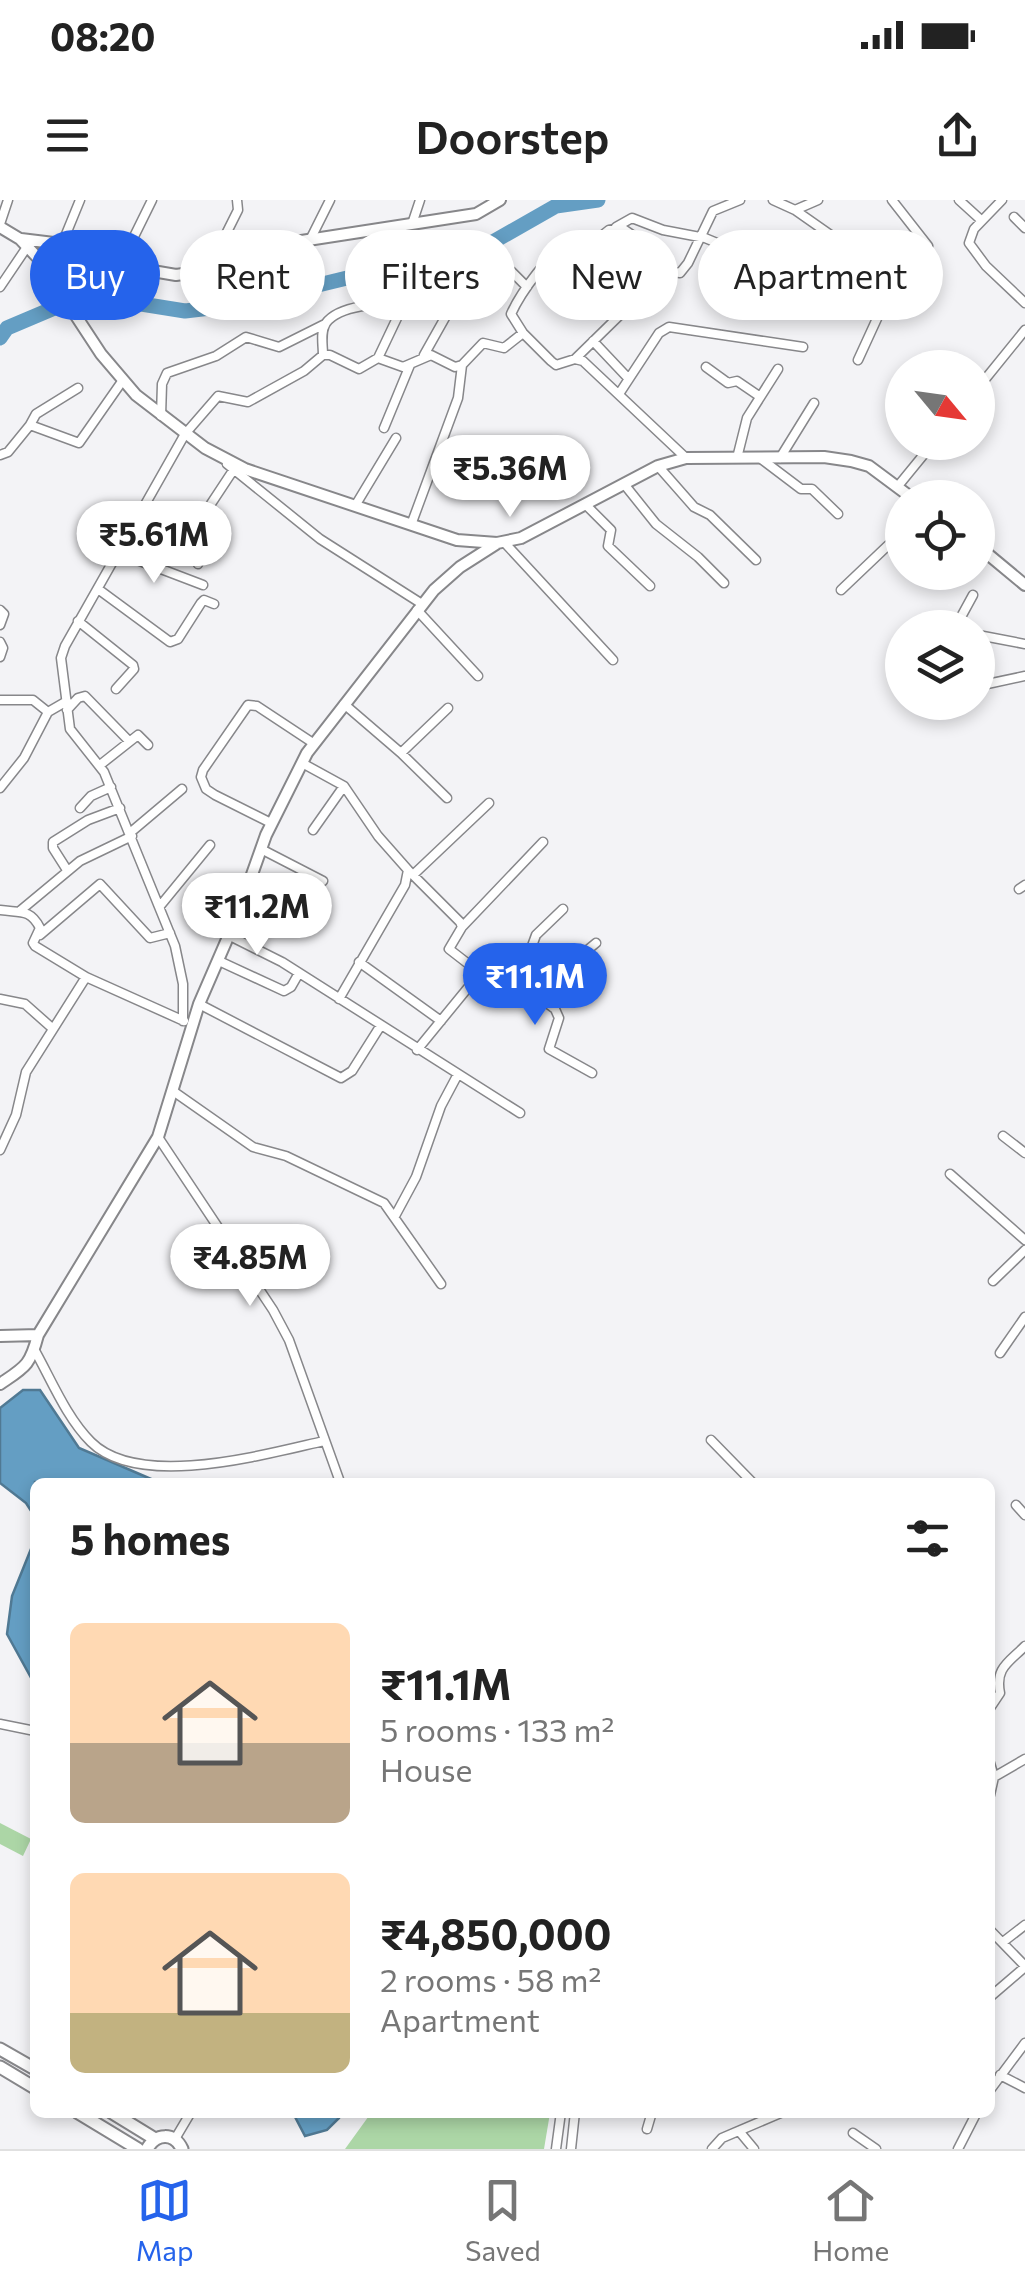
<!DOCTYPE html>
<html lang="en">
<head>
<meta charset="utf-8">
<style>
	:root { --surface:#fff; --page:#f2f2f2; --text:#222; --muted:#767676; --line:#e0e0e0; --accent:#2563eb }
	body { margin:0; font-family:Commissioner,sans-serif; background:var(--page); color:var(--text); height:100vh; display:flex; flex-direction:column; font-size:38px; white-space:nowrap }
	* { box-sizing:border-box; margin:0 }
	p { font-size:32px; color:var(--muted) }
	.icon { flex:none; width:55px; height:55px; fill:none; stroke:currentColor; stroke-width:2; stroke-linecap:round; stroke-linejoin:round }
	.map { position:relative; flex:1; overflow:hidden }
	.details { position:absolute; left:30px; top:1278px; width:965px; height:640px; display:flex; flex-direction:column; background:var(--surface); border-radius:15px; box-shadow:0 5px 15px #0003 }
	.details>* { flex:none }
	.top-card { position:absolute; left:30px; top:30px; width:965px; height:90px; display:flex; gap:20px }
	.needle { width:65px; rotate:119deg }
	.tools { position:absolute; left:885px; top:150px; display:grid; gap:20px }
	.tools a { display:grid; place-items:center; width:110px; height:110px; border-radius:50%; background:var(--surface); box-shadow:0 5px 15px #0003; font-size:50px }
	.price { position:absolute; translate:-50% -85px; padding:0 22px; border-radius:35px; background:#fff; color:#222; font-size:32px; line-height:65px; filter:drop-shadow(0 2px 5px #0008) }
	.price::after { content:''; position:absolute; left:50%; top:60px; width:30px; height:22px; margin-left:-15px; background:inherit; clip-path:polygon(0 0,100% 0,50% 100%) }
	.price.active { background:var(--accent); color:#fff }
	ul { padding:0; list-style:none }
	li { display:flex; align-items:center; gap:30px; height:250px; padding:0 40px }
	li span { display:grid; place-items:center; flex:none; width:280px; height:200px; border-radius:15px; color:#555 }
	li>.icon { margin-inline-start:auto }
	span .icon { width:120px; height:120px; fill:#fffc; stroke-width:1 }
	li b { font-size:42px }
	h2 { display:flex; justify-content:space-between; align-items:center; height:120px; padding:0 40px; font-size:42px }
	.chip { padding:0 35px; border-radius:45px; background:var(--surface); box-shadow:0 5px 15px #0003; font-size:35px; line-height:90px }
	.chip.active { background:var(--accent); color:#fff }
	.status { display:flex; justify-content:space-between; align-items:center; height:70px; padding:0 50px; background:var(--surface); direction:ltr }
	.status svg { height:28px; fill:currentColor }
	header { display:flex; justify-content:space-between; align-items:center; height:130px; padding:0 40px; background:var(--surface); font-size:45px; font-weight:600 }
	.dock { display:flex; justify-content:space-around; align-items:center; height:140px; border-top:2px solid var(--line); background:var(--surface); font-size:28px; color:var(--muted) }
	.dock a { display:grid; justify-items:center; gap:5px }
	.dock .active { color:var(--accent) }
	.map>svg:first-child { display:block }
</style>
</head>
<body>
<div class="status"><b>08:20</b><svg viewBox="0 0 49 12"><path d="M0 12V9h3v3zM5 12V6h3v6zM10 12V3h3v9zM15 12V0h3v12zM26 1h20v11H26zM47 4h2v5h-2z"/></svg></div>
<header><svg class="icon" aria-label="menu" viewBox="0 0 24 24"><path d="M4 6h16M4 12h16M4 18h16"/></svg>Doorstep<svg class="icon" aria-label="share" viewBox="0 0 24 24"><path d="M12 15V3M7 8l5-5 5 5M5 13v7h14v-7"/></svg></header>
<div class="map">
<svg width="1025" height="1949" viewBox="0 0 1025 1949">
	<rect width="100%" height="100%" fill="#f3f3f6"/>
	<path fill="#acd6a6" d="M 0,1623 L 31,1639 L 23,1656 L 0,1644 Z
		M 371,1913 L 371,1912 L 550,1913 L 544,1949 L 345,1949 Z"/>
	<path fill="#649ec3" stroke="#507993" stroke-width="2.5" d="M 23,1190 L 40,1190 L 79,1248 L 158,1282 L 35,1282 L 35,1317 L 26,1303 L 0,1283 L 0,1208 Z
		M 35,1339 L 35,1485 L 7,1434 L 12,1396 Z
		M 293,1913 L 338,1913 L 339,1918 L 327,1930 L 305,1936 Z"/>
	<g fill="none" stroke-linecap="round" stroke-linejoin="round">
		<path stroke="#649ec3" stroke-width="15" d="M 0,138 L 7,128 L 85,95 L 185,111 L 236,105 L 491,43 L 556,6 L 598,0"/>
		<g stroke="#87878a" stroke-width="11">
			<path id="street" d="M 773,0 L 795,10 L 818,0
				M 959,0 L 981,20
				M 1002,0 L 974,29 L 969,43 L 986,66 L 1025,103
				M 795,10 L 882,71
				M 1014,17 L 1025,28
				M 0,24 L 8,0
				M 412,24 L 420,0
				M 616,27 L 632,18 L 663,30 L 705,38 L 751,57 L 789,82
				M 310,40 L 330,0
				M 62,44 L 80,0
				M 121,63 L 152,0
				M 209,68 L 238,10 L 237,0
				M 0,87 L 27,47
				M 593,141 L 627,177
				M 323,155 C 323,145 320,132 326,123 C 339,105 381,103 402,104
				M 424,155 L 451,107 L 503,71 L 511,71 L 527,87
				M 378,158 L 397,118 L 409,80
				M 575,159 L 622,113
				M 858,160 L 880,112 L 928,46 L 892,0
				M 706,167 L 728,183 L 737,181 L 759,196
				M 978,188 L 1025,130
				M 619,194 L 659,133 L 669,127 L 803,147
				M 161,216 L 162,184 L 167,173 L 216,156 L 246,137 L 279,147 L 325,124
				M 30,225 L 36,214 L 78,188
				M 384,228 L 410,165
				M 0,255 L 8,252 L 30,225 L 79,243 L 123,180
				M 686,258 L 583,161 L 575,159 L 556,165 L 551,161 L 523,133 L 511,114 C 520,94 551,49 571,43 L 585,49 L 609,30 L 622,28 L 653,49 L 664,71 L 680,73 L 688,63 L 713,11 L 740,0
				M 737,258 L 747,218 L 778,169
				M 760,258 L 801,289 L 812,289 L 838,314
				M 780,258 L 814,203
				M 227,264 L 320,339 L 422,404
				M 658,266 L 694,307 L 710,315 L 756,360
				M 624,284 L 656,324 L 698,357 L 724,383
				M 898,286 L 934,242
				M 585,304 L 611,330 L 608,346 L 650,386
				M 355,306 L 396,238
				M 411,325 L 458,198 L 462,165
				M 504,342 L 613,460
				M 119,353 L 203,385
				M 198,364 L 199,322 L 234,269
				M 98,389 L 170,442 L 178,439 L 201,403 L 204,400 L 214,404
				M 841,390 L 902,332
				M 0,410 L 4,414 L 0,425
				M 417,410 L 478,476
				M 78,421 L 133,465 L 134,469 L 116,489
				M 955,428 L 973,395
				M 978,435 L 1025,444
				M 0,442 L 3,448 L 0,457
				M 978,486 L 1025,476
				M 0,500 L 33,500 L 48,512
				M 344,504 L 401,553 L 447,598
				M 67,510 L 78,498 L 85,496 L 129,541
				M 401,553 L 448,508
				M 302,563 L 344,586 L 378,636 L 408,670 L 405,685 L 339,799
				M 100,565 L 138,535 L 148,545
				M 0,588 L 24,558 L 48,512 L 67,501
				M 80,608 L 91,596 L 111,587
				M 271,623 L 215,595 L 206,589 L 201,577 L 203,570 L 248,505 L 257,506 L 313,543
				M 313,630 L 344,586
				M 131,632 L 182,589
				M 261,649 L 323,681
				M 67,670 L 53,648 L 53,642 L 88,620 L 120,608
				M 408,670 L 460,722 L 462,727 L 449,749 L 480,773 L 417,850
				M 413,675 L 489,603
				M 1019,689 L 1025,685
				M 160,706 L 210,645
				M 0,710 C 19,713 30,708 40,728 L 33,743 L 35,746 L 86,777 L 184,821
				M 21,710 L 80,661 L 132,636
				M 462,727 L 543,642
				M 40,735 L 100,684 L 150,738 L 170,733
				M 230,736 L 282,762 L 520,913
				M 219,761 L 284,791 L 291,787 L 299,773
				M 359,762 L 441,821
				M 479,770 L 497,783 L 517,781 L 555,809 L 559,818 L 549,849 L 592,873
				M 512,780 L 528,757 L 536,735 L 563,709
				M 0,799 L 25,804 L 52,828
				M 543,800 L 568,766 L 596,743
				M 199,804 L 341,878 L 352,871 L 381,825
				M 183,821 L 183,784 L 175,746 L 104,572 L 70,529 L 61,458 L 65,446 L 185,234 L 218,196 L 248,202 L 304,171 L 323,155 L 330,155 L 359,169 L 378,158 L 403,167 L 431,155 L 455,167 L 462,165 L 483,143 L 504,148 L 523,133
				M 173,891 L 253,947 L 286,956 L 384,1003 L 441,1084
				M 1003,936 L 1025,953
				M 158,937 L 273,1110 L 289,1140 L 340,1282
				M 0,950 L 16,915 L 26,872 L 86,777
				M 950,974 L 1025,1040
				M 395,1016 L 416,977 L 441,906 L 458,874
				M 993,1081 L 1025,1050
				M 34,1149 C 51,1179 66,1217 91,1242 C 139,1290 266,1254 324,1241
				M 1000,1153 L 1025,1117
				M 711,1240 L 752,1282
				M 1016,1305 L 1025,1315
				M 990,1508 L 1000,1493 C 995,1468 1008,1463 1025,1446
				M 0,1524 L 35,1531
				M 990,1563 L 994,1577 L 990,1595
				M 994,1577 L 1025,1559
				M 990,1730 L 1025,1766
				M 1003,1742 L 1025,1725
				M 990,1797 L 1025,1767
				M 1000,1875 L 1025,1888
				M 990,1890 L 1025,1843
				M 647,1929 L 652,1912
				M 739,1931 L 754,1949
				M 853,1933 L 876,1949
				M 175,1939 L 191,1912
				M 556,1949 L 561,1912
				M 571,1949 L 575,1912
				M 712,1949 L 722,1938 L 783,1912
				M 958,1949 L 977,1912"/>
		</g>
		<g stroke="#87878a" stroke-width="14">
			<path id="secondary" d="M 0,27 L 20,39 L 38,58 L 101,154 L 136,195 L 205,248 L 245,269 L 457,340 L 497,343 L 521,338 L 658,266 L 686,258 L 824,257 L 851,261 L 869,266 L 912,298
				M 21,39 L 62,44 L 135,68 L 176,75 L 197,72 L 282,44 L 476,14 L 500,0
				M 978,346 L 1025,385
				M 0,1136 L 38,1135
				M 0,1184 C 25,1167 30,1166 38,1135 L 158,937 L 199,804 L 238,714 L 266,635 L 307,553 L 434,390 L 460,367 L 496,344"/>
		</g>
		<g stroke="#87878a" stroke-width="15">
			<path id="primary" d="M 0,1849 L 35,1869
				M 0,1867 L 35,1888
				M 77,1912 L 138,1949
				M 111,1912 L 155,1939
				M 147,1949 C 156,1933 174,1932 182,1949"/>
		</g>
		<use href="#street" stroke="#fff" stroke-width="8"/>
		<use href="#secondary" stroke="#fff" stroke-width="10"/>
		<use href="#primary" stroke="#fff" stroke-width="11"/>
	</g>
</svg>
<div class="tools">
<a><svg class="needle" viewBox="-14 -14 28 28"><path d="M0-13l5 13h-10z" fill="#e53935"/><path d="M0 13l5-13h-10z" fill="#767676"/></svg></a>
<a><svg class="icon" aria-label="locate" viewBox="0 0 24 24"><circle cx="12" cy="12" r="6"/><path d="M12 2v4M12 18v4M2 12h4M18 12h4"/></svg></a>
<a><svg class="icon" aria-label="layers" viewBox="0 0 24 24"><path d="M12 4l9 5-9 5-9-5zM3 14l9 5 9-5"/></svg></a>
</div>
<b class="price" style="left:510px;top:320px">₹5.36M</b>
<b class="price" style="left:154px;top:386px">₹5.61M</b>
<b class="price" style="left:257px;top:758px">₹11.2M</b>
<b class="price active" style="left:535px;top:828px">₹11.1M</b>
<b class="price" style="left:250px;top:1109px">₹4.85M</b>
<div class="top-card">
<a class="chip active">Buy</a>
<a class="chip">Rent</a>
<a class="chip">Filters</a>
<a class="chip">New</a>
<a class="chip">Apartment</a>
</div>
<section class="details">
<h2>5 homes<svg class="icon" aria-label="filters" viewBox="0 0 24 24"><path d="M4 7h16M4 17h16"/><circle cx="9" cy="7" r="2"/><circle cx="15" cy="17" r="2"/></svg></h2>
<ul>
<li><span style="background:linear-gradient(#ffd9b3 60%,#b9a48a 0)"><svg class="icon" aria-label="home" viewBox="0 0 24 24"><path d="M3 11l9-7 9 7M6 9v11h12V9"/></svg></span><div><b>₹11.1M</b><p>5 rooms · 133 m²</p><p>House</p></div></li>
<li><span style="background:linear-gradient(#ffd9b3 70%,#c2b280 0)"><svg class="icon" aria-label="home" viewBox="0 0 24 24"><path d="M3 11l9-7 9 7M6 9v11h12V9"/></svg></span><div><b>₹4,850,000</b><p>2 rooms · 58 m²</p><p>Apartment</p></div></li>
</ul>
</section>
</div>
<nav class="dock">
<a class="active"><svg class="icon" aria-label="map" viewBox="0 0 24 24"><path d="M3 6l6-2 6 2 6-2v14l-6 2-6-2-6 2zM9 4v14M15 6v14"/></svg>Map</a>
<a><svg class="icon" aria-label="saved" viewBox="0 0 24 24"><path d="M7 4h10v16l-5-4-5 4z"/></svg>Saved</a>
<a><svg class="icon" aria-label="home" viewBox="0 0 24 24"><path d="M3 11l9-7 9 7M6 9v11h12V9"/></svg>Home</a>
</nav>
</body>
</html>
